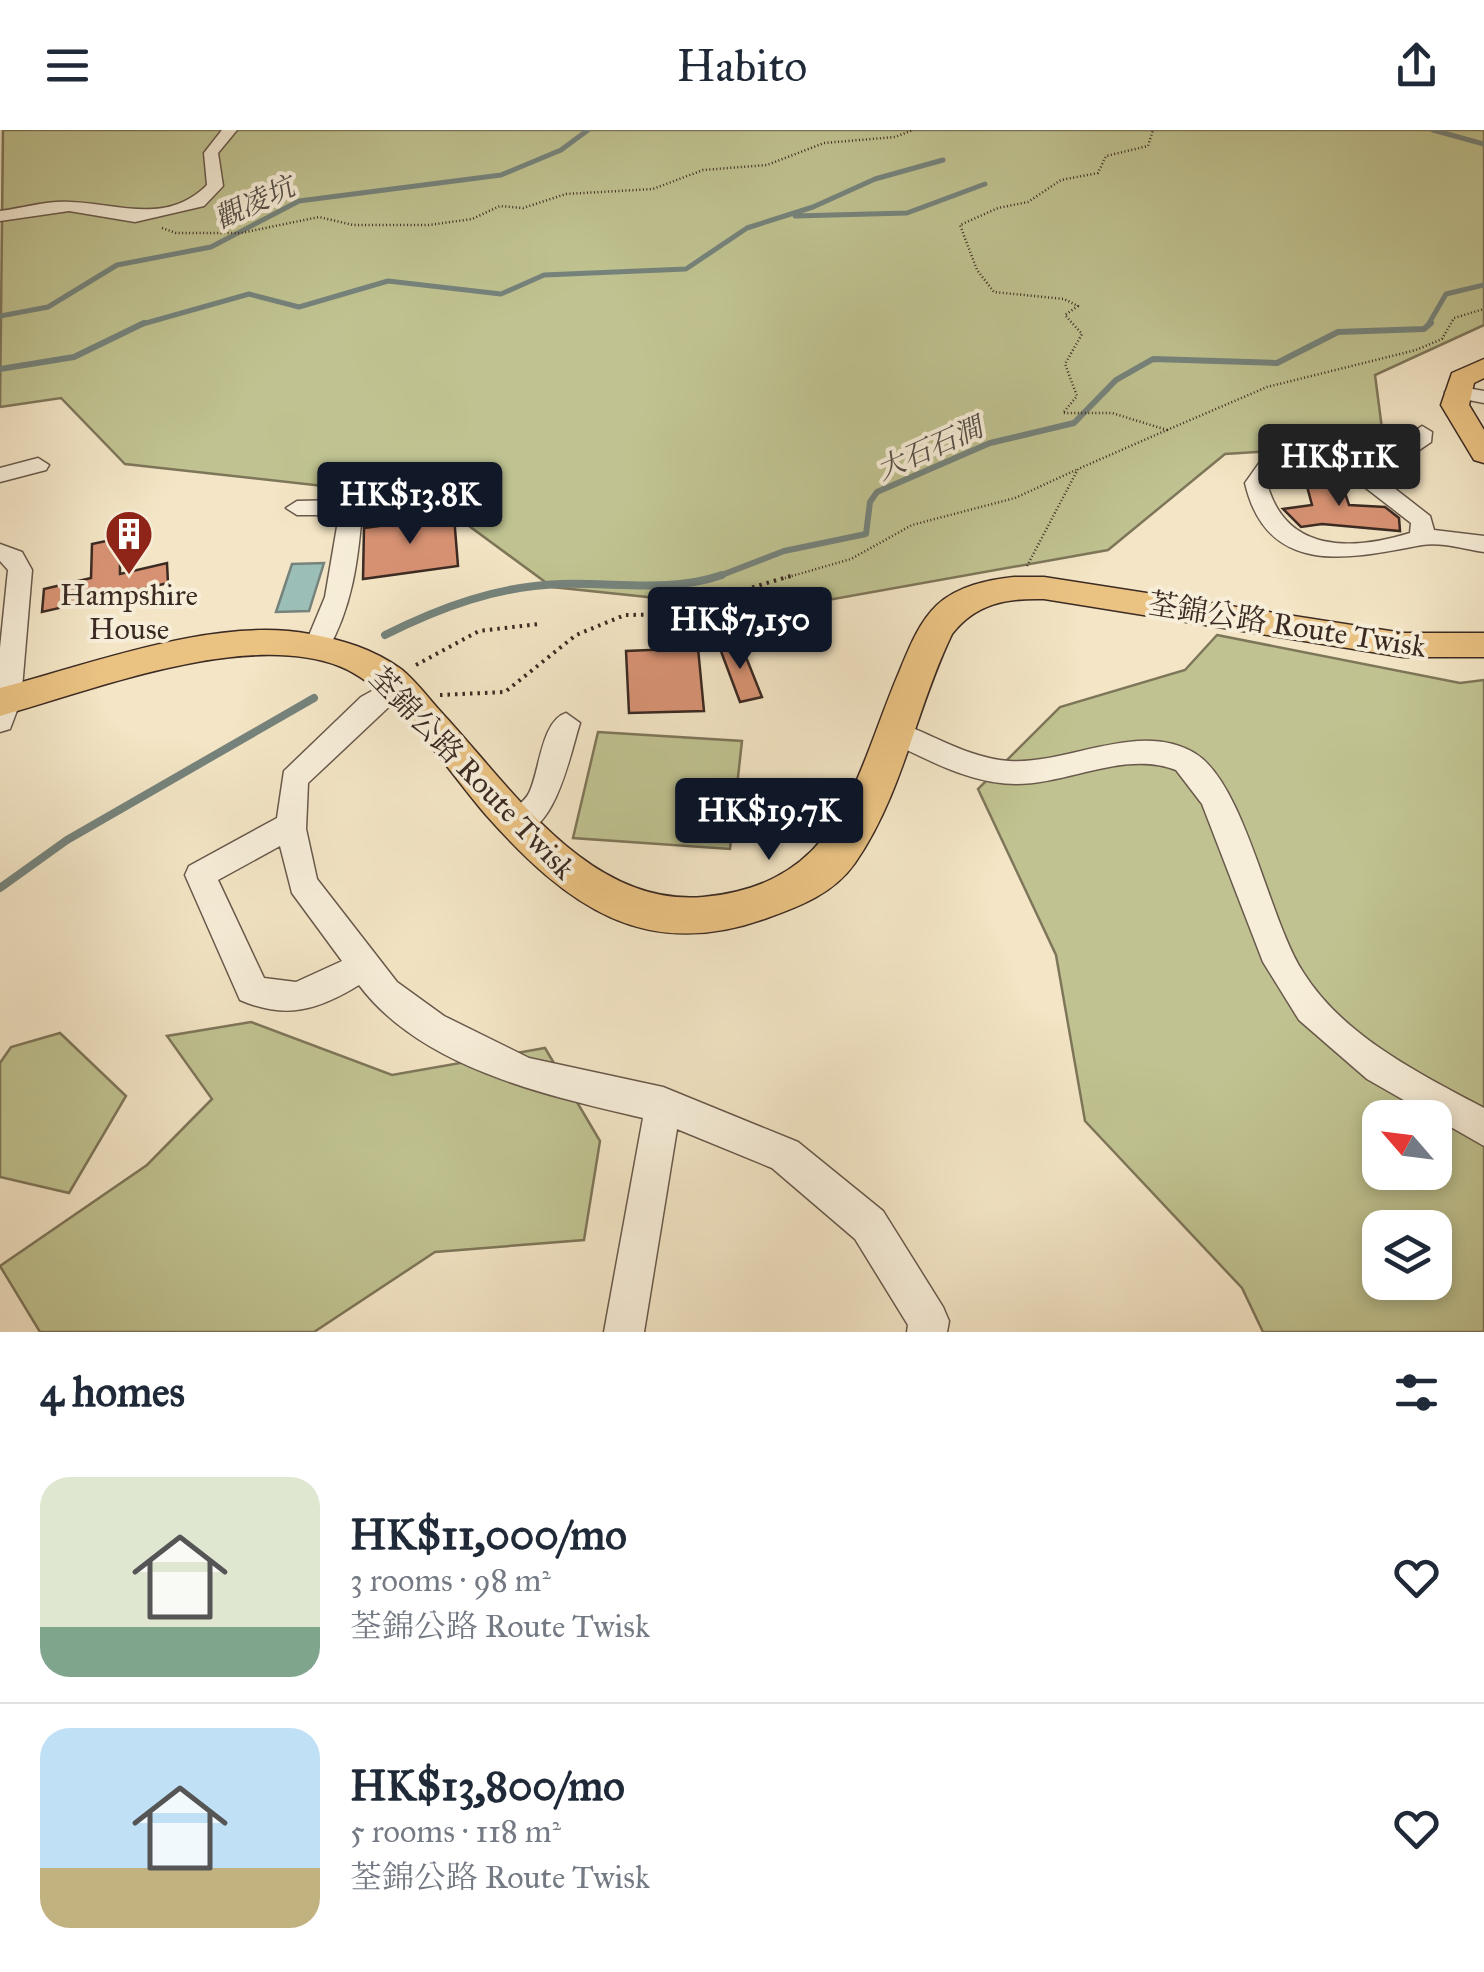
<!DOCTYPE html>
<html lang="en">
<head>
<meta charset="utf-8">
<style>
	:root { --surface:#fff; --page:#f6f6f7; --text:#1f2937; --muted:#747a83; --line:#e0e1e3; --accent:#111827 }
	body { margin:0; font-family:"IM FELL Great Primer","Noto Serif TC",serif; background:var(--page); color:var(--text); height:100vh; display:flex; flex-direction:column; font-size:38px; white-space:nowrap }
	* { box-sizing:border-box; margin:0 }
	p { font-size:32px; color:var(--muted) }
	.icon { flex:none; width:55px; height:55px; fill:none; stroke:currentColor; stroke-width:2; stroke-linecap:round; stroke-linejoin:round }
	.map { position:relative; height:1202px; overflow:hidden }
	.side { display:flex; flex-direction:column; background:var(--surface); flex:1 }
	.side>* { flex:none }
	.needle { width:65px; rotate:298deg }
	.tools { position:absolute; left:1362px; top:970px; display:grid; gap:20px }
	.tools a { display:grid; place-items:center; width:90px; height:90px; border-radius:20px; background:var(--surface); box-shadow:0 5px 15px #0003; font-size:50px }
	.price { position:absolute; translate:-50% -85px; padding:0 22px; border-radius:10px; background:var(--accent); color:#fff; font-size:32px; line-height:65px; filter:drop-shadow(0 2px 5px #0008) }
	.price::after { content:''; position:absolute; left:50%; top:60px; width:30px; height:22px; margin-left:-15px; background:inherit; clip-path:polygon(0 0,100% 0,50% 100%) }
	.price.selected { background:#222; color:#fff }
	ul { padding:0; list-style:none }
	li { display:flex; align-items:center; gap:30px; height:250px; padding:0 40px }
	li+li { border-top:2px solid var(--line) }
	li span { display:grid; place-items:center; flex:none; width:280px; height:200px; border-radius:30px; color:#555 }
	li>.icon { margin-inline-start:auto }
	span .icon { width:120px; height:120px; fill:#fffc; stroke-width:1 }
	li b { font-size:42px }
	h2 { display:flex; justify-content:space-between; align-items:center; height:120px; padding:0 40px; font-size:42px }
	header { display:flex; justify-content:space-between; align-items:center; height:130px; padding:0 40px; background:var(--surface); font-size:45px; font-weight:600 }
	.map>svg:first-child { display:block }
</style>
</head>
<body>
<header><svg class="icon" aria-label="menu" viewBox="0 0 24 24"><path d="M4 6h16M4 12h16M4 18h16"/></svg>Habito<svg class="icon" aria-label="share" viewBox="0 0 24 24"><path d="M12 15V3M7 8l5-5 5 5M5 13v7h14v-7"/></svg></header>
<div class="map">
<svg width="1484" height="1202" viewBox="0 0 1484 1202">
	<rect width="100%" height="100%" fill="#f3e5c5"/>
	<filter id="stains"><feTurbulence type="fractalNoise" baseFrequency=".002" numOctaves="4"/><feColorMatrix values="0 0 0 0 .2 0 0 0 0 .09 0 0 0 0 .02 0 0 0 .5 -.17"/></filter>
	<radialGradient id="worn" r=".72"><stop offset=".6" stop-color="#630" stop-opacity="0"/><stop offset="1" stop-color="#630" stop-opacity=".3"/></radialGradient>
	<path fill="#c0c391" stroke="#7e765a" stroke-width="2.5" fill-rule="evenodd" d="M 3,0 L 1484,0 L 1484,195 L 1375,245 L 1384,314 L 1225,324 L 1108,420 L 772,480 L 552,457 L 431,368 L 125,334 L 61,268 L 0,277 Z
		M 1217,505 L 1460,553 L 1484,550 L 1484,1202 L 1263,1202 L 1242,1158 L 1085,991 L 1056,825 L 978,659 L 1060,577 L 1185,540 ZM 1380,988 L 1435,988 L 1435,1042 L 1380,1042 ZM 1380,1098 L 1435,1098 L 1435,1152 L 1380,1152 Z
		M 598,602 L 742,611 L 730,719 L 573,708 Z
		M 251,892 L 392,945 L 545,918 L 600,1011 L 584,1110 L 435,1122 L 314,1202 L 40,1202 L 0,1136 L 147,1035 L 212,969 L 167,906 Z
		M 60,903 L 126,966 L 69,1063 L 0,1047 L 0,933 L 11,917 Z"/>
	<path fill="#9bbfb7" stroke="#75837c" stroke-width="2.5" d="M 324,433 L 309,481 L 276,482 L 292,434 Z"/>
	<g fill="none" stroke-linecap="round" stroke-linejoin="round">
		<path stroke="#75837c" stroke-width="5" d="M 1433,0 L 1484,14
			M 795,86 L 907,83 L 985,54
			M 0,186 L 48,177 L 117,135 L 211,117 L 299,71 L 501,45 L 561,20 L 588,0
			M 139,195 L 249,164 L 299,177 L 388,151 L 501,164 L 544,145 L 686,139 L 747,98 L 813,77 L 875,49 L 943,30
			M 1428,195 L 1446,164 L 1484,155"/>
		<path stroke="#75837c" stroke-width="6" d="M 0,239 L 74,227 L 144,193
			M 714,448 L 784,421 L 866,404 L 870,372 L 877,362 L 990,313 L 1074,293 L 1116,250 L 1153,229 L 1277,233 L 1338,202 L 1424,199 L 1431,193"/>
		<path stroke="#75837c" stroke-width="8" d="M 385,505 C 441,477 498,456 561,454 C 614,452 670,463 722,445
			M 0,758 L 67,710 L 314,568"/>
	</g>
	<path fill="#d79273" stroke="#3b2a23" stroke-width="2.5" d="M 1312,342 L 1341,351 L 1349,375 L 1385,377 L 1399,388 L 1400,401 L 1322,394 L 1301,397 L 1283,379 L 1312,375 L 1305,349 L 1314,350 Z
		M 454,386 L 458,436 L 363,449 L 364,398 Z
		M 120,408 L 120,444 L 167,433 L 168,453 L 42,482 L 44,459 L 91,448 L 92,414 Z
		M 740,512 L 762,567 L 740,572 L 719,516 Z
		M 698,518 L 704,581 L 629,583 L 626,521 Z"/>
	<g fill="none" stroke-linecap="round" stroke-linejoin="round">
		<g stroke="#69594c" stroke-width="3">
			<path id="minor" d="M 222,0 L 237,0 L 218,23 L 223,56 L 204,76 L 135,92 L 69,81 L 0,91 L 0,81 C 23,78 49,70 71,72 C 120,74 167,95 207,55 L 204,23 Z
				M 1455,256 L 1484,261 L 1484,273 L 1448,266 L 1445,262 Z
				M 1422,296 L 1432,302 L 1431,312 L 1380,347 L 1430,386 L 1434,400 L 1484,406 L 1484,422 C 1464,419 1442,412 1422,415 C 1350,429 1267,448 1245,353 L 1262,329 L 1317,325 L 1364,338 ZM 1317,338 L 1362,355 L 1411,393 L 1410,403 C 1352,421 1285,423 1267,353 L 1277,340 Z
				M 38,328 L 49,335 L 46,340 L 0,352 L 0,338 Z
				M 341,370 L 362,382 C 358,431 352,478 327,521 L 318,524 L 305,515 L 325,467 L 339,385 L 297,385 L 286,378 L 297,371 Z
				M 0,414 L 22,422 L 32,440 L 21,570 L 10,599 L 0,602 L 0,518 L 8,440 L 0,431 Z
				M 397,547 L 406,550 L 410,557 L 308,653 L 306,699 L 317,749 L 397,852 L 444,886 L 529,928 L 663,957 L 798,1012 L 883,1081 L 943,1177 L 949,1191 L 947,1202 L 907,1202 L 908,1195 L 855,1109 L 772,1038 L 677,999 L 644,1202 L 604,1202 L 643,988 C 548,966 421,938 359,855 C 318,880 286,890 240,870 L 185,745 L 189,736 L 277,688 L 284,641 L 361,567 ZM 280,716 L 292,763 L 342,831 L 296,852 L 264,848 L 218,750 Z
				M 566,583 L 580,593 C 570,624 553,718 506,702 L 501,693 C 508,680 523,675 529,663 C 540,641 541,591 566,583 Z
				M 894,591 C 933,604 967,628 1009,631 C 1068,635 1140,589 1196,624 C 1245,655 1269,790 1303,842 C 1344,907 1419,943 1484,978 L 1484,1016 L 1367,949 L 1299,890 L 1263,832 L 1202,674 L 1176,640 C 1125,620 1068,654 1016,654 C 969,654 925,628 884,609 L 880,602 L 884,595 Z"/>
		</g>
		<g stroke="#3b2a23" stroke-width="3">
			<path id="major" d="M 1484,229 L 1484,248 L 1474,253 L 1469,275 L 1484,300 L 1484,333 L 1474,330 L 1441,275 L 1452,243 Z
				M 1014,447 L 1044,447 L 1403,503 L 1484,503 L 1484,527 L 1403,527 L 1044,469 C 1007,468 976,473 952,504 C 916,578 903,664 855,733 C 834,763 801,776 767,788 C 644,833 566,775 486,685 C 448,641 394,557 339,536 C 244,500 94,560 0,586 L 0,558 C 91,534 216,486 310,504 C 343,510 373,519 401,539 C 416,551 429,569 442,583 C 511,657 588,777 703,767 C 843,754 854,647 900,540 C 909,518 919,492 937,475 C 958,456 987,450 1014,447 Z"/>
		</g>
		<path stroke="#3b2a23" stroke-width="2.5" stroke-dasharray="1 2.5" stroke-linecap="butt" d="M 162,98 L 176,103 L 241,103 L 319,87 L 353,95 L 429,95 L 472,89 L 500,76 L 523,78 L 566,64 L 653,59 L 703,40 L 767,35 L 824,13 L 895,7 L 913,0
			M 1167,300 L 1267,257 L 1416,220 L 1442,209 L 1454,188 L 1484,179
			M 1027,436 L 1078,339 L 1167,300 L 1112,283 L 1063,283 L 1077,266 L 1065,234 L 1082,204 L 1065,185 L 1078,176 L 1064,169 L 994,162 L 977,140 L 960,95 L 998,78 L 1028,72 L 1061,50 L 1098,43 L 1106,26 L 1148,16 L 1153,0
			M 785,448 L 851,429 L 912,395 L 1015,368 L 1076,340"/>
		<path stroke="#3b2a23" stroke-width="4" stroke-dasharray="2.5 5" stroke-linecap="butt" d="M 416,535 L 479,501 L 539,494
			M 440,565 L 505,562 L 576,505 L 625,485 L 712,484 L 740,461 L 794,445"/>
		<use href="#minor" fill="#f7eed9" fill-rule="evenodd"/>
		<use href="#major" fill="#eac282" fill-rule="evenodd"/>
	</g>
	<defs>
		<g id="building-pin" transform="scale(2.5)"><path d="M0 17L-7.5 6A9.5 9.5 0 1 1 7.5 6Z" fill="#8f2418" stroke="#f7eed9"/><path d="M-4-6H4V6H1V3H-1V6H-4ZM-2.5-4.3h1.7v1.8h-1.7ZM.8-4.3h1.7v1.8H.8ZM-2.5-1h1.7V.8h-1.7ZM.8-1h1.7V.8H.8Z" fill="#fff"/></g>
	</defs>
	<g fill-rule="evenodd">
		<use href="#building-pin" x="129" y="404"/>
	</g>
	<g text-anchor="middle" stroke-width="8" stroke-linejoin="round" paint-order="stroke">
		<g font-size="28" font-style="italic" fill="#534f48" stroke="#f7eed9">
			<text transform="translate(254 72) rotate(-25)" y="10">觀凌坑</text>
			<text transform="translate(929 318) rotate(-24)" y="10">大石石澗</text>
		</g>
		<g font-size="30" fill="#3b2a23" stroke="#f7eed9">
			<text x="129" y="475">Hampshire<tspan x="129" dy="34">House</tspan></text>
		</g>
		<g font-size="30" fill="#3b2a23" stroke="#f7eed9">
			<text transform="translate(1287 495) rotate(9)" y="10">荃錦公路 Route Twisk</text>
			<text transform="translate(472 643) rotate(46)" y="10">荃錦公路 Route Twisk</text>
		</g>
	</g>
	<rect width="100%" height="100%" filter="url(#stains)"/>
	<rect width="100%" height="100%" fill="url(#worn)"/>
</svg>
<div class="tools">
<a><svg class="needle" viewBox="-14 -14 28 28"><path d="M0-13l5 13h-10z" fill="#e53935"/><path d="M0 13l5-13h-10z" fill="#747a83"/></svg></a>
<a><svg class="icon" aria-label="layers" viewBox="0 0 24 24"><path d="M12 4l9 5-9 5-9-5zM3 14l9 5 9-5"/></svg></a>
</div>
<b class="price selected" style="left:1339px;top:379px">HK$11K</b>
<b class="price" style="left:410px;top:417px">HK$13.8K</b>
<b class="price" style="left:740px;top:542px">HK$7,150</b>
<b class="price" style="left:769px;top:733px">HK$19.7K</b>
</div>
<section class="side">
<h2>4 homes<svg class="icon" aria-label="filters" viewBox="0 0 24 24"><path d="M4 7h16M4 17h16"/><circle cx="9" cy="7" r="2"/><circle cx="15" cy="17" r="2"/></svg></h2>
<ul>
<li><span style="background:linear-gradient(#dfe7d0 75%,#7fa58c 0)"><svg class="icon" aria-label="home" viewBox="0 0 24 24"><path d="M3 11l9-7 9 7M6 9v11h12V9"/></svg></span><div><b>HK$11,000/mo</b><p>3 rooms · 98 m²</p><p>荃錦公路 Route Twisk</p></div><svg class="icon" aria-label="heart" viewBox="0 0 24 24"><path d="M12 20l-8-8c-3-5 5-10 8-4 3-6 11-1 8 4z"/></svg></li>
<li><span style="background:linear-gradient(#bfe0f5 70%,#c2b280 0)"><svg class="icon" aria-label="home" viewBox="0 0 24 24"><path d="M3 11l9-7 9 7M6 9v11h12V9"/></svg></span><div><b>HK$13,800/mo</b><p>5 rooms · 118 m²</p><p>荃錦公路 Route Twisk</p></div><svg class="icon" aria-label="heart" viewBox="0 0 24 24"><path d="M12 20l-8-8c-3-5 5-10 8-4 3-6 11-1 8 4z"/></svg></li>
</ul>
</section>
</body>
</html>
